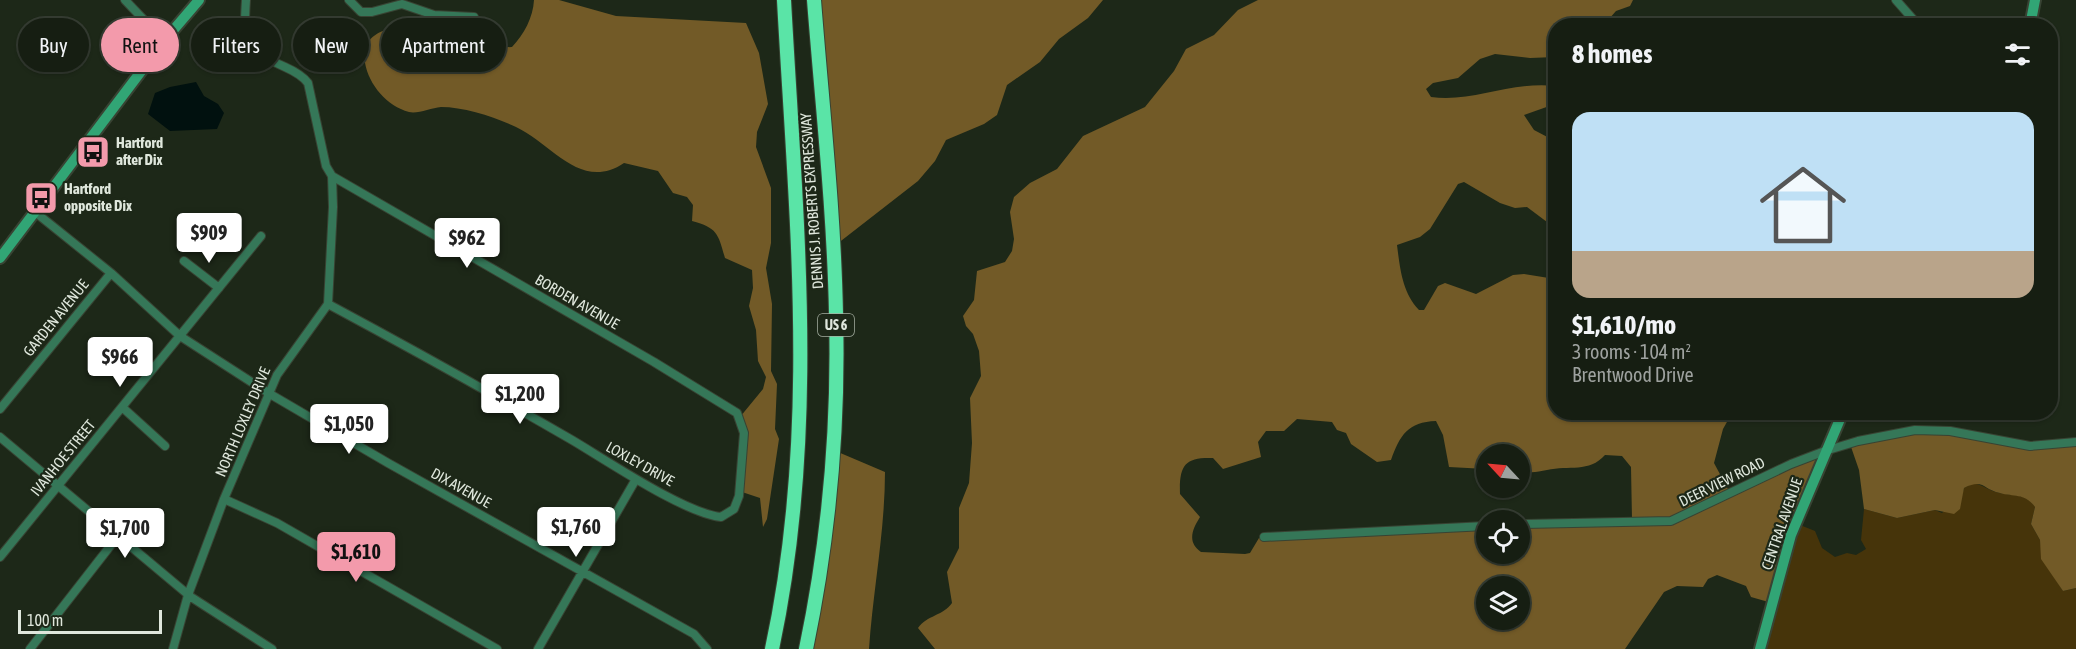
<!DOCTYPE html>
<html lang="en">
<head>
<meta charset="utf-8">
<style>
	:root { --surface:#161e12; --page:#232b20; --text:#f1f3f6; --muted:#9ea29f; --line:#353c32; --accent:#f39aab }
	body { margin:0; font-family:"Asap Condensed",sans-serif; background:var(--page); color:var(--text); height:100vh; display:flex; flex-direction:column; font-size:22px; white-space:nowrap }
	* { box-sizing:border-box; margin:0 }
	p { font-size:20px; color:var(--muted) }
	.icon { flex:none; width:33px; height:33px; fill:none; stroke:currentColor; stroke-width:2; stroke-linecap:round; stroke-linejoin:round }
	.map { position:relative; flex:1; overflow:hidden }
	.details { position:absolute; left:1548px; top:18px; width:510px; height:402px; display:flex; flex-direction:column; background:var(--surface); border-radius:24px; box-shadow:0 2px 4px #0004,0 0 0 2px var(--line) }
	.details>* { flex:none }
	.hud { position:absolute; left:18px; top:18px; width:570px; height:54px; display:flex; gap:12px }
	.needle { width:39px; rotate:296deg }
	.buttons { position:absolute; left:1476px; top:444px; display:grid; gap:12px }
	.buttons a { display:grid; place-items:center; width:54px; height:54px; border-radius:50%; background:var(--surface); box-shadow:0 2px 4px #0004,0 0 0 2px var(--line); font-size:30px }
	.scale { position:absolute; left:18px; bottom:15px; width:144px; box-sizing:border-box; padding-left:6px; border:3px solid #dfe7dc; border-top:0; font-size:16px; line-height:21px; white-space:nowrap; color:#dfe7dc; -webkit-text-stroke:4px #1d2818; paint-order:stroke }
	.price { position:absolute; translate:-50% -51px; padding:0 14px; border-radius:6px; background:#fff; color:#222; font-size:20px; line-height:39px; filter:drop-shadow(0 2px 3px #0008) }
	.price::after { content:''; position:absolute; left:50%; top:36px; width:18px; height:14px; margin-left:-9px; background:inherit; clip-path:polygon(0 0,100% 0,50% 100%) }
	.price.current { background:var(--accent); color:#111 }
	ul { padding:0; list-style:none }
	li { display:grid; align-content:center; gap:12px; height:318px; padding:0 24px }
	li span { display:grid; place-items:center; height:186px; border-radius:18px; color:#555 }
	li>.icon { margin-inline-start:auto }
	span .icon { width:108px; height:108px; fill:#fffc; stroke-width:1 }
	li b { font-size:26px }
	h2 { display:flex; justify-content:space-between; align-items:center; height:72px; padding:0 24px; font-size:26px }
	.pill { padding:0 21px; border-radius:27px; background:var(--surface); box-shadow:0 2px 4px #0004,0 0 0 2px var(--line); font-size:21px; line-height:54px }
	.pill.current { background:var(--accent); color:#111 }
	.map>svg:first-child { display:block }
</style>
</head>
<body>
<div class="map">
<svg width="2076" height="649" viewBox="0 0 2076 649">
	<rect width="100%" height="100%" fill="#1d2818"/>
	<path fill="#46340a" d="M 1973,483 C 1984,485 1991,492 2000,493 C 2014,496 2026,493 2035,507 L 2031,524 L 2040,540 L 2043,559 L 2063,591 L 2076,588 L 2076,649 L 1760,649 L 1795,523 L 1815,531 L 1822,548 L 1835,557 L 1847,553 L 1856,555 L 1866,549 L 1861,540 L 1864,509 L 1897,518 L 1935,510 L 1942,513 L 1962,495 L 1964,488 Z"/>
	<path fill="#725a27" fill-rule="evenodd" d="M 534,0 L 559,0 L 616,16 L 746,23 L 759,53 L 768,104 L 757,132 L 756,147 L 771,188 L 771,243 L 766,268 L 772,304 L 771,371 L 777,384 L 775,429 L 779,439 L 767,519 L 763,527 L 760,498 L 739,491 L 742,463 L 740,417 L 763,389 L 766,377 L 758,361 L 756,330 L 749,306 L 753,288 L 752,270 L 725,258 C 718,234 718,228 692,221 L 693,205 L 687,197 L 673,193 L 658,171 L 624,163 C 581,192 552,144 516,127 C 495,117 464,107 441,107 C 431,108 418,114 409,112 C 387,106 369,85 365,63 C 360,33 385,31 408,21 L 483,48 L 512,47 C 524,34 533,18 534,0 Z
		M 818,0 L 1103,0 L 1088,18 L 1059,39 L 1040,62 L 1007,85 L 997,115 L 984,124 L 946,140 L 935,161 L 918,181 L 837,244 Z
		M 1258,0 L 1633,0 L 1630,6 L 1616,11 L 1609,19 L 1610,25 L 1556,26 L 1555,57 L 1530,58 L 1495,54 L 1480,59 L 1458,78 L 1433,83 L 1426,89 L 1431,97 C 1472,103 1511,81 1555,86 L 1555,104 L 1524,115 L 1534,130 L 1555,141 L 1555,228 L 1527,207 L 1515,208 L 1500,203 L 1464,182 L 1458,184 L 1430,229 L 1420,237 L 1397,245 C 1400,268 1402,292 1419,310 L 1424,310 L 1438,286 L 1445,283 L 1476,294 L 1513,275 L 1524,274 L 1555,279 L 1556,412 L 1732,413 L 1723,429 L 1714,463 L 1729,491 L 1822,452 L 1772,603 L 1751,597 L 1746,586 L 1717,575 L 1708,579 L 1703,587 L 1677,586 L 1664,592 L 1625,649 L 935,649 L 918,628 C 927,615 943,616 952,603 L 947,572 L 959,548 L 959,508 L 969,483 L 972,443 L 970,398 L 981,376 L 979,351 L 973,334 L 966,326 L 963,316 L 974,300 L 977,271 L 1005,262 L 1012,251 L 1014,239 L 1010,212 L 1014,197 L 1030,183 L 1057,169 L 1083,136 L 1145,107 L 1174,71 L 1186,49 L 1214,35 L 1238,10 ZM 1297,419 L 1332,422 L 1337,430 L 1346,433 L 1351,444 L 1377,462 L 1391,460 C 1400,435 1408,422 1436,421 L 1443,435 L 1449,467 L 1486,469 L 1486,454 L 1520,454 L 1520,470 C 1530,474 1537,472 1547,470 C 1569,465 1589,473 1605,455 L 1622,456 L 1631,467 L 1632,519 L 1520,523 L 1520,554 L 1486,554 L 1486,525 L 1270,536 L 1259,538 L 1250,553 L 1245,554 L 1201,552 C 1187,542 1192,530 1200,517 L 1180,494 C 1179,465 1185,457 1213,458 L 1223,469 L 1261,457 L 1258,442 L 1266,431 L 1284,431 ZM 1486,586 L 1520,586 L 1520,620 L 1486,620 Z
		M 1922,429 L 2033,446 L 2076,441 L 2076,588 L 2063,591 L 2041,559 L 2040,540 L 2031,524 L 2035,507 C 2025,493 2014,497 2000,493 C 1983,490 1984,478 1964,488 L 1960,509 L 1954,514 L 1935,510 L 1897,518 L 1864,509 L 1859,470 L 1850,444 Z
		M 838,452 L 885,472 C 885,531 873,590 869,649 L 807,649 Z"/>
	<path fill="#01110f" d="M 196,82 L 204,96 L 218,104 L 224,113 L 217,129 L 170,131 L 148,114 L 155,93 L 170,87 Z"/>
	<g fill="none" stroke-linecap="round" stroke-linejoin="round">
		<g stroke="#384333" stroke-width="10">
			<path id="minor" d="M 125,0 L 164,41
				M 246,0 C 243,44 245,49 285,67 C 294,71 302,75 308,83 L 326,166 L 332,176 L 654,362 L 737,413 L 744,433 L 739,496 L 734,509 L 721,517 C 684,513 606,460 572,440 C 491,393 410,348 328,304
				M 349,0 L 361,12 L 372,12 L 402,4 L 434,15 L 474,17
				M 1896,0 L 1919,26
				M 35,212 L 111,273 L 180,336 L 270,394 L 388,463 L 694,634 L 707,649
				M 184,261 L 219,288
				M 122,407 L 165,446
				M 0,409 L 111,273
				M 0,437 L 191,597 L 272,649
				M 224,499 L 277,523 L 497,649
				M 1520,524 L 1671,521 L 1791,464 L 1825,451 L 1858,441 L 1915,430 L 1950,431 L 2030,446 L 2076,442
				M 1264,537 L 1486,526
				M 0,557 L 261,236
				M 30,649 L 118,536
				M 173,649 L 188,595 L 224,499 L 277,375 L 328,304 L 333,207 L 332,176
				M 538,649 L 636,479"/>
		</g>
		<g stroke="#384333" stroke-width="14">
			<path id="secondary" d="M 2030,26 L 2035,0
				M 0,258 L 164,41 L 199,0
				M 1760,649 L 1791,535 L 1843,412"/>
		</g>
		<g stroke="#384333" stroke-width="16">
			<path id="motorway" d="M 772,649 C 819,430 796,221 784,0
				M 806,649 C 829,539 839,426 836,314 C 834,209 822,104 814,0"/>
		</g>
		<use href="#minor" stroke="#357758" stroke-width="8"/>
		<use href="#secondary" stroke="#31a575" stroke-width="10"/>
		<use href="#motorway" stroke="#5ae4a7" stroke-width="14"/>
	</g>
	<defs>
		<g id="bus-square" transform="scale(1.725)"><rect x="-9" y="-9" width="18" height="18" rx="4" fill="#f39aab" stroke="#1d2818"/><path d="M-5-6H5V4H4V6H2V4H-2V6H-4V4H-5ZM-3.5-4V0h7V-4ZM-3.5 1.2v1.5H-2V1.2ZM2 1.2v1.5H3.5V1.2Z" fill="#111"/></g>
	</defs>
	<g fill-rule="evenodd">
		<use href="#bus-square" x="93" y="152"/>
		<use href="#bus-square" x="41" y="198"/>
	</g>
	<g text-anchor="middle" stroke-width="4.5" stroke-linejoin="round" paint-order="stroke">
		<rect fill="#1d2818" stroke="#a5aea1" stroke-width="1.5" x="818" y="314" width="36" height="22" rx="4.5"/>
		<g font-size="14" font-weight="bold" fill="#dfe7dc">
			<text x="836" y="330">US 6</text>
		</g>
		<g font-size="15" font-weight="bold" fill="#dfe7dc" stroke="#1d2818" text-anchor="start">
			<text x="116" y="148">Hartford<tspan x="116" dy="17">after Dix</tspan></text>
			<text x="64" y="194">Hartford<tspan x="64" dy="17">opposite Dix</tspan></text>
		</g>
		<g font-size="15" fill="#dfe7dc" stroke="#1d2818">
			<text transform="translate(812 201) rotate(-94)" y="5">DENNIS J. ROBERTS EXPRESSWAY</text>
			<text transform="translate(577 302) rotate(30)" y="5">BORDEN AVENUE</text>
			<text transform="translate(56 318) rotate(-51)" y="5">GARDEN AVENUE</text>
			<text transform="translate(243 422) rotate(-67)" y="5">NORTH LOXLEY DRIVE</text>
			<text transform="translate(63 458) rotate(-51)" y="5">IVANHOE STREET</text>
			<text transform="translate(640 464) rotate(29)" y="5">LOXLEY DRIVE</text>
			<text transform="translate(1722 482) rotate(-26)" y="5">DEER VIEW ROAD</text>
			<text transform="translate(461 488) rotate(29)" y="5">DIX AVENUE</text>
			<text transform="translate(1782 524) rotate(-71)" y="5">CENTRAL AVENUE</text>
		</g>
	</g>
</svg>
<div class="buttons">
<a><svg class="needle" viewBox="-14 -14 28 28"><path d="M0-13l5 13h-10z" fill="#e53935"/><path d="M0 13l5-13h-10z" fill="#9ea29f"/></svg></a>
<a><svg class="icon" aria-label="locate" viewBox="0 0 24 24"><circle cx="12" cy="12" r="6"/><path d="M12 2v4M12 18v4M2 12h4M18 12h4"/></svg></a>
<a><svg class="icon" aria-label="layers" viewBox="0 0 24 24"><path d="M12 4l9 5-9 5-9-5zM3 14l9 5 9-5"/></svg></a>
</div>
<div class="scale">100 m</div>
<b class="price" style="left:209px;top:264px">$909</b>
<b class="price" style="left:467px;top:269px">$962</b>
<b class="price" style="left:120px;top:388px">$966</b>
<b class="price" style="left:520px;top:425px">$1,200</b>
<b class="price" style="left:349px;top:455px">$1,050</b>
<b class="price" style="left:576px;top:558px">$1,760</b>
<b class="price" style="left:125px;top:559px">$1,700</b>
<b class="price current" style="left:356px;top:583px">$1,610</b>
<div class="hud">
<a class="pill">Buy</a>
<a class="pill current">Rent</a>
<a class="pill">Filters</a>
<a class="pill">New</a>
<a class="pill">Apartment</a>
</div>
<section class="details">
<h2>8 homes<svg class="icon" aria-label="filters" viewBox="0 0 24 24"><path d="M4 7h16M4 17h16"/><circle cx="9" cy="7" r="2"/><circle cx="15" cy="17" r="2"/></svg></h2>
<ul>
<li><span style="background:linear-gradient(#bfe0f5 75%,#b9a48a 0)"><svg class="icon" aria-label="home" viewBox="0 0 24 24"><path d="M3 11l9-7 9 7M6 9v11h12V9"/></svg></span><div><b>$1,610/mo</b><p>3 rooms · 104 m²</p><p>Brentwood Drive</p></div></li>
</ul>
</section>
</div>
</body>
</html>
